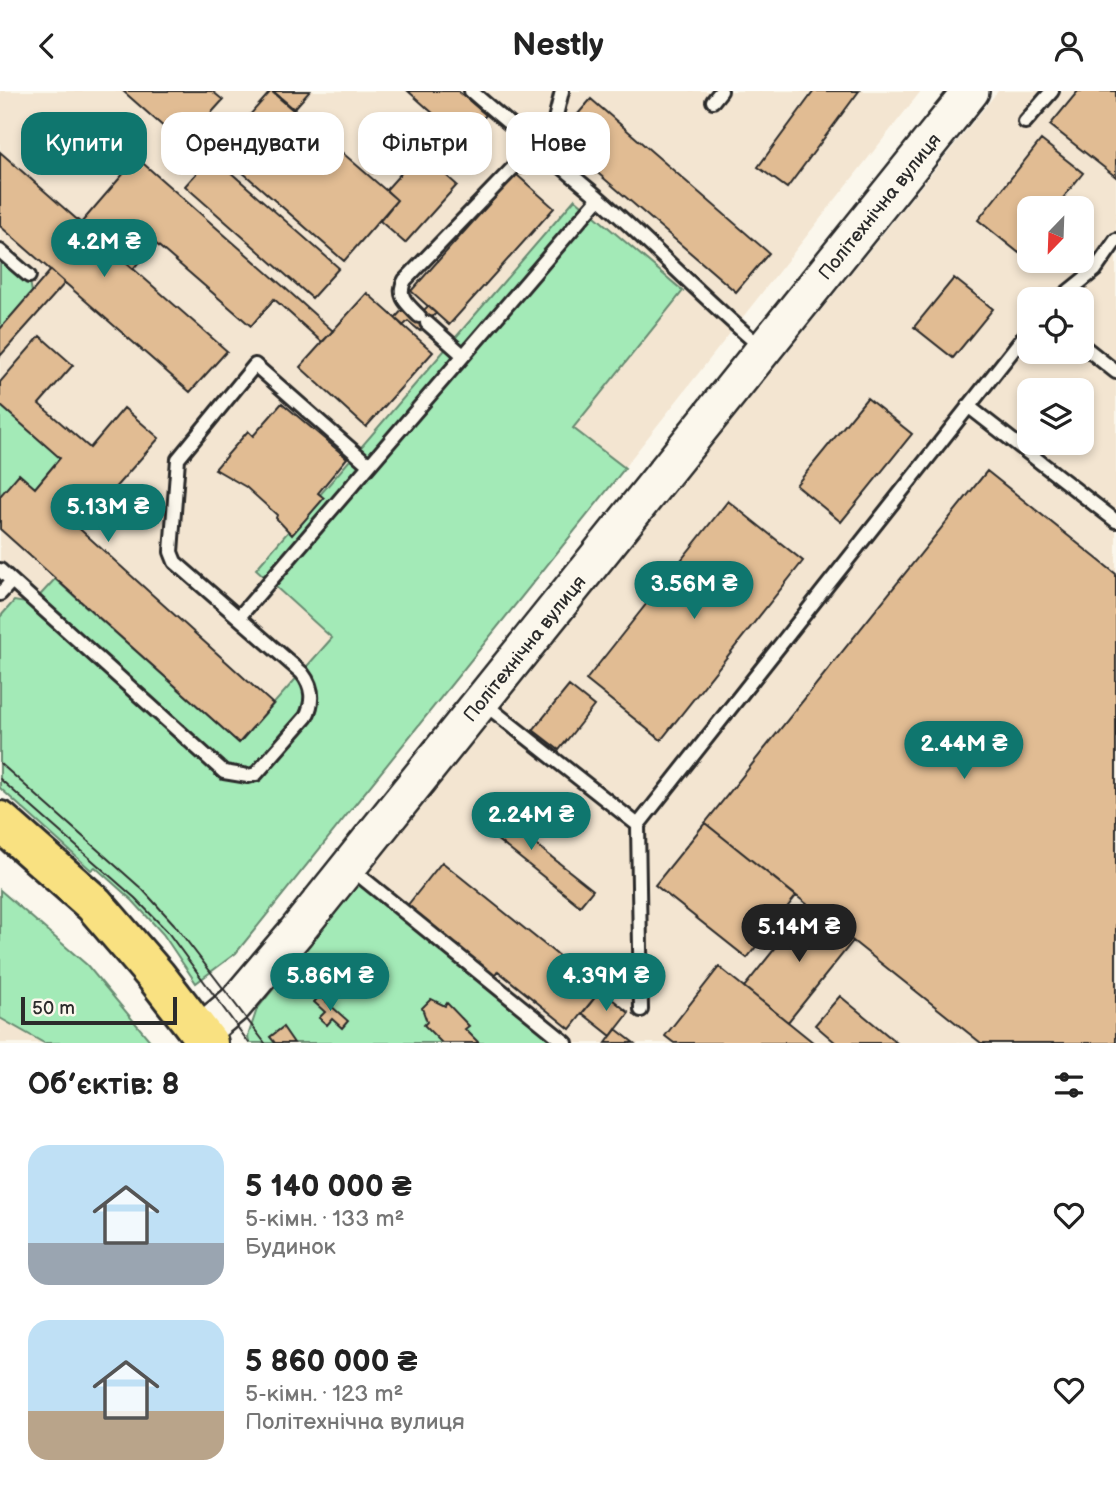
<!DOCTYPE html>
<html lang="uk">
<head>
<meta charset="utf-8">
<style>
	:root { --surface:#fff; --page:#f6f6f6; --text:#222; --muted:#767676; --accent:#0f766e }
	body { margin:0; font-family:"Balsamiq Sans",sans-serif; background:var(--page); color:var(--text); height:100vh; display:flex; flex-direction:column; font-size:26px; white-space:nowrap }
	* { box-sizing:border-box; margin:0 }
	p { font-size:23px; color:var(--muted) }
	.icon { flex:none; width:38px; height:38px; fill:none; stroke:currentColor; stroke-width:2; stroke-linecap:round; stroke-linejoin:round }
	.map { position:relative; height:952px; overflow:hidden }
	.side { display:flex; flex-direction:column; background:var(--surface); flex:1 }
	.side>* { flex:none }
	.banner { position:absolute; left:21px; top:21px; width:700px; height:63px; display:flex; gap:14px }
	.needle { width:46px; rotate:203deg }
	.tools { position:absolute; left:1017px; top:105px; display:grid; gap:14px }
	.tools a { display:grid; place-items:center; width:77px; height:77px; border-radius:14px; background:var(--surface); box-shadow:0 4px 10px #0003; font-size:35px }
	.scale { position:absolute; left:21px; bottom:18px; width:156px; box-sizing:border-box; padding-left:7px; border:4px solid #2b2b2b; border-top:0; font-size:19px; line-height:24px; white-space:nowrap; color:#2b2b2b; -webkit-text-stroke:5px #fbf7ec; paint-order:stroke }
	.price { position:absolute; translate:-50% -60px; padding:0 16px; border-radius:24px; background:var(--accent); color:#fff; font-size:23px; line-height:46px; filter:drop-shadow(0 2px 4px #0008) }
	.price::after { content:''; position:absolute; left:50%; top:42px; width:21px; height:16px; margin-left:-10px; background:inherit; clip-path:polygon(0 0,100% 0,50% 100%) }
	.price.current { background:#222; color:#fff }
	ul { padding:0; list-style:none }
	li { display:flex; align-items:center; gap:21px; height:175px; padding:0 28px }
	li span { display:grid; place-items:center; flex:none; width:196px; height:140px; border-radius:21px; color:#555 }
	li>.icon { margin-inline-start:auto }
	span .icon { width:84px; height:84px; fill:#fffc; stroke-width:1 }
	li b { font-size:30px }
	h2 { display:flex; justify-content:space-between; align-items:center; height:84px; padding:0 28px; font-size:30px }
	.chip { padding:0 24px; border-radius:21px; background:var(--surface); box-shadow:0 4px 10px #0003; font-size:24px; line-height:63px }
	.chip.current { background:var(--accent); color:#fff }
	header { display:flex; justify-content:space-between; align-items:center; height:91px; padding:0 28px; background:var(--surface); font-size:32px; font-weight:700 }
	.map>svg:first-child { display:block }
</style>
</head>
<body>
<header><svg class="icon" aria-label="back" viewBox="0 0 24 24"><path d="M15 5l-7 7 7 7"/></svg>Nestly<svg class="icon" aria-label="person" viewBox="0 0 24 24"><circle cx="12" cy="8" r="4"/><path d="M4 21q1-7 8-7t8 7"/></svg></header>
<div class="map">
<svg width="1116" height="952" viewBox="0 0 1116 952">
	<rect width="100%" height="100%" fill="#fbf7ec"/>
	<filter id="ink" filterUnits="userSpaceOnUse"><feTurbulence type="fractalNoise" baseFrequency=".0143" numOctaves="2"/><feDisplacementMap in="SourceGraphic" scale="14" xChannelSelector="R" yChannelSelector="G"/><feConvolveMatrix kernelMatrix="1 2 1 2 8 2 1 2 1" color-interpolation-filters="sRGB"/></filter>
	<g filter="url(#ink)">
		<path fill="#f3e5d1" fill-rule="evenodd" d="M 0,0 L 921,0 L 470,572 L 285,802 L 0,546 Z
			M 998,0 L 1116,0 L 1116,952 L 566,952 L 363,787 ZM 1029,117 L 1082,117 L 1082,170 L 1029,170 ZM 1029,208 L 1082,208 L 1082,261 L 1029,261 ZM 1029,299 L 1082,299 L 1082,352 L 1029,352 Z
			M 0,927 L 44,952 L 0,952 Z"/>
		<path fill="#a3eab7" stroke="#678a71" stroke-width="2" d="M 575,108 L 683,200 L 573,337 L 625,377 L 236,862 L 196,892 L 163,843 L 133,810 L 95,776 L 91,779 L 0,697 L 0,526 L 14,510 L 32,513 L 55,488 L 239,652 L 332,547 L 256,478 Z
			M 0,160 L 29,185 L 32,201 L 0,238 Z
			M 0,314 L 60,367 L 35,397 L 0,405 Z
			M 363,787 L 566,952 L 249,952 L 248,945 L 257,918 Z
			M 0,799 L 87,874 L 152,952 L 44,952 L 0,927 Z"/>
		<path fill="#e1bc93" stroke="#2b2b2b" stroke-width="2" d="M 123,0 L 212,0 L 223,9 L 183,53 Z
			M 271,0 L 397,109 L 344,170 L 218,60 Z
			M 273,0 L 310,0 L 294,18 Z
			M 408,0 L 458,0 L 486,24 L 463,49 Z
			M 814,0 L 859,0 L 787,97 L 758,76 Z
			M 1078,0 L 1116,0 L 1116,86 L 1050,34 Z
			M 591,8 L 769,162 L 736,201 L 557,47 Z
			M 1041,49 L 1083,82 L 1055,117 L 1029,117 L 1029,150 L 1019,162 L 978,129 Z
			M 0,61 L 227,260 L 190,301 L 0,135 Z
			M 420,61 L 457,94 L 405,152 L 380,130 L 397,109 L 386,99 Z
			M 212,65 L 339,177 L 312,207 L 185,95 Z
			M 137,67 L 285,197 L 333,240 L 322,251 L 274,208 L 251,235 L 155,152 L 133,178 L 81,132 Z
			M 516,83 L 554,117 L 449,234 L 411,200 Z
			M 51,179 L 65,192 L 0,265 L 0,238 Z
			M 954,187 L 993,218 L 953,267 L 914,236 Z
			M 367,202 L 433,261 L 366,336 L 300,276 Z
			M 428,215 L 436,222 L 420,240 L 408,230 L 403,235 L 395,227 L 405,216 L 417,226 Z
			M 40,245 L 73,274 L 39,313 L 90,357 L 124,317 L 159,347 L 105,408 L 99,402 L 73,432 L 273,613 L 239,652 L 0,438 L 0,405 L 19,383 L 35,397 L 60,367 L 0,314 L 0,291 Z
			M 867,307 L 912,343 L 841,431 L 796,394 Z
			M 282,312 L 347,367 L 318,402 L 324,407 L 292,444 L 276,427 L 277,424 L 246,396 L 215,378 L 248,340 L 253,345 Z
			M 987,380 L 1116,483 L 1116,952 L 981,952 L 705,732 Z
			M 728,410 L 803,470 L 661,649 L 586,589 Z
			M 569,595 L 594,615 L 559,659 L 533,639 Z
			M 497,704 L 509,714 L 500,725 L 593,799 L 580,815 L 475,731 Z
			M 705,732 L 796,805 L 747,867 L 655,794 Z
			M 442,771 L 601,899 L 570,938 L 498,880 L 494,886 L 407,815 Z
			M 809,815 L 853,850 L 788,931 L 744,896 Z
			M 719,876 L 788,931 L 814,952 L 674,952 L 665,945 Z
			M 601,899 L 629,922 L 611,945 L 582,922 Z
			M 320,905 L 348,930 L 342,937 L 332,928 L 327,934 L 319,927 L 325,921 L 314,911 Z
			M 840,905 L 897,952 L 836,952 L 815,934 Z
			M 431,908 L 445,915 L 447,912 L 469,935 L 465,938 L 479,952 L 442,952 L 424,934 L 427,931 L 422,917 Z
			M 283,936 L 294,952 L 275,952 L 270,946 Z
			M 616,938 L 634,952 L 606,952 Z"/>
		<g fill="none" stroke-linecap="round" stroke-linejoin="round">
			<g stroke="#2b2b2b" stroke-width="18">
				<path id="lane" d="M 471,0 C 513,37 557,71 599,107 C 654,155 705,209 761,256
					M 713,10 L 721,0
					M 1025,31 L 1052,0
					M 546,65 L 562,0
					M 0,160 L 29,185
					M 1059,208 L 1095,179 L 1116,149
					M 419,225 C 407,213 396,205 405,189 L 534,55
					M 427,232 L 463,264
					M 1082,254 L 1116,281
					M 968,315 L 1116,430
					M 0,479 L 224,681 L 248,685 L 256,683 L 306,626 C 314,610 313,596 302,582 L 175,471 L 171,461 L 178,368 L 255,274 L 369,374
					M 0,503 L 12,490
					M 239,526 L 599,107
					M 482,611 L 638,734
					M 349,776 L 566,952
					M 641,919 L 638,734 L 1029,239"/>
			</g>
			<g stroke="#2b2b2b" stroke-width="40">
				<path id="secondary" d="M 200,942 L 235,913 L 296,841 L 971,0"/>
			</g>
			<g stroke="#2b2b2b" stroke-width="44">
				<path id="primary" d="M 0,730 L 94,813 L 156,885 L 208,952"/>
			</g>
			<use href="#lane" stroke="#fbf7ec" stroke-width="12"/>
			<use href="#secondary" stroke="#fbf7ec" stroke-width="35"/>
			<use href="#primary" stroke="#f9e181" stroke-width="38"/>
			<path stroke="#2b2b2b" stroke-width="2" d="M 0,672 L 143,799 L 174,833 L 265,952
				M 0,688 L 135,807 L 167,840 L 249,952"/>
		</g>
	</g>
	<g text-anchor="middle" stroke-width="7" stroke-linejoin="round" paint-order="stroke">
		<g font-size="19" fill="#2b2b2b" stroke="#fbf7ec">
			<text transform="translate(879 115) rotate(-51)" y="7">Політехнічна вулиця</text>
			<text transform="translate(524 557) rotate(-51)" y="7">Політехнічна вулиця</text>
		</g>
	</g>
</svg>
<div class="tools">
<a><svg class="needle" viewBox="-14 -14 28 28"><path d="M0-13l5 13h-10z" fill="#e53935"/><path d="M0 13l5-13h-10z" fill="#767676"/></svg></a>
<a><svg class="icon" aria-label="locate" viewBox="0 0 24 24"><circle cx="12" cy="12" r="6"/><path d="M12 2v4M12 18v4M2 12h4M18 12h4"/></svg></a>
<a><svg class="icon" aria-label="layers" viewBox="0 0 24 24"><path d="M12 4l9 5-9 5-9-5zM3 14l9 5 9-5"/></svg></a>
</div>
<div class="scale">50 m</div>
<b class="price" style="left:104px;top:188px">4.2M ₴</b>
<b class="price" style="left:108px;top:453px">5.13M ₴</b>
<b class="price" style="left:694px;top:530px">3.56M ₴</b>
<b class="price" style="left:964px;top:690px">2.44M ₴</b>
<b class="price" style="left:531px;top:761px">2.24M ₴</b>
<b class="price current" style="left:799px;top:873px">5.14M ₴</b>
<b class="price" style="left:330px;top:922px">5.86M ₴</b>
<b class="price" style="left:606px;top:922px">4.39M ₴</b>
<div class="banner">
<a class="chip current">Купити</a>
<a class="chip">Орендувати</a>
<a class="chip">Фільтри</a>
<a class="chip">Нове</a>
</div>
</div>
<section class="side">
<h2>Об’єктів: 8<svg class="icon" aria-label="filters" viewBox="0 0 24 24"><path d="M4 7h16M4 17h16"/><circle cx="9" cy="7" r="2"/><circle cx="15" cy="17" r="2"/></svg></h2>
<ul>
<li><span style="background:linear-gradient(#bfe0f5 70%,#9aa5b1 0)"><svg class="icon" aria-label="home" viewBox="0 0 24 24"><path d="M3 11l9-7 9 7M6 9v11h12V9"/></svg></span><div><b>5 140 000 ₴</b><p>5-кімн. · 133 m²</p><p>Будинок</p></div><svg class="icon" aria-label="heart" viewBox="0 0 24 24"><path d="M12 20l-8-8c-3-5 5-10 8-4 3-6 11-1 8 4z"/></svg></li>
<li><span style="background:linear-gradient(#bfe0f5 65%,#b9a48a 0)"><svg class="icon" aria-label="home" viewBox="0 0 24 24"><path d="M3 11l9-7 9 7M6 9v11h12V9"/></svg></span><div><b>5 860 000 ₴</b><p>5-кімн. · 123 m²</p><p>Політехнічна вулиця</p></div><svg class="icon" aria-label="heart" viewBox="0 0 24 24"><path d="M12 20l-8-8c-3-5 5-10 8-4 3-6 11-1 8 4z"/></svg></li>
</ul>
</section>
</body>
</html>
